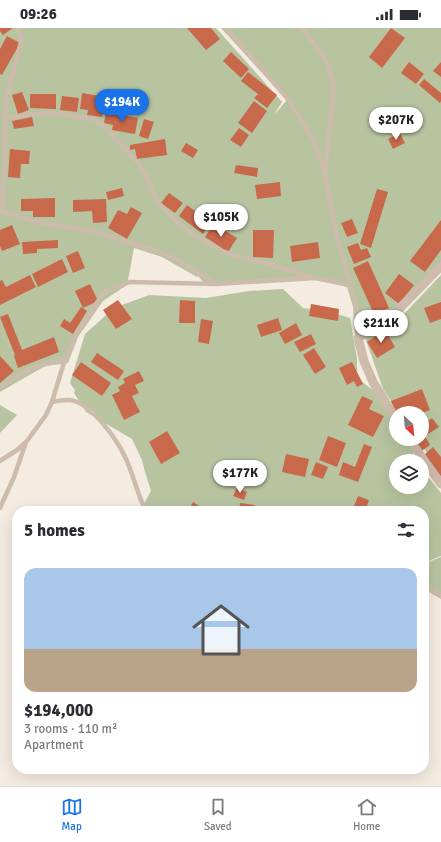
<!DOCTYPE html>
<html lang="en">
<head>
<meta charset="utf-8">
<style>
	:root { --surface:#fff; --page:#f7f7f7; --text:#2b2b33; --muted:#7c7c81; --line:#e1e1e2; --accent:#1a73e8 }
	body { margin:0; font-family:Signika,sans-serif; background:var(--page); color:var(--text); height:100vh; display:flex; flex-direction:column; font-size:15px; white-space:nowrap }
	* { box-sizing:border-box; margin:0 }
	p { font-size:13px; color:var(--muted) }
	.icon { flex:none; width:22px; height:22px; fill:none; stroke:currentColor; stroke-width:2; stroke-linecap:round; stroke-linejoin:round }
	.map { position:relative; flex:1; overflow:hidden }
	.side { position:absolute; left:12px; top:478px; width:417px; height:268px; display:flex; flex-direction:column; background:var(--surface); border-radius:16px; box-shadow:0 4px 16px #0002 }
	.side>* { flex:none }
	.needle { width:26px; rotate:154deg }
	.buttons { position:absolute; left:389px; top:378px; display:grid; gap:8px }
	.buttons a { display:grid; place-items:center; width:40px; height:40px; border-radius:50%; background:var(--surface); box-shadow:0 4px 16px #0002; font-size:20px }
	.price { position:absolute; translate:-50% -34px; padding:0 9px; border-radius:14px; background:#fff; color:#222; font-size:13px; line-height:26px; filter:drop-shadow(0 1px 2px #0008) }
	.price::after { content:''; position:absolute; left:50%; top:24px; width:12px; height:9px; margin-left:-6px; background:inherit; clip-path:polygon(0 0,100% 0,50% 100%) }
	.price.current { background:var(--accent); color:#fff }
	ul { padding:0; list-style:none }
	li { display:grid; align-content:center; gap:8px; height:212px; padding:0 12px }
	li+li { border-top:1px solid var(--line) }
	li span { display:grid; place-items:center; height:124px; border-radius:12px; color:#555 }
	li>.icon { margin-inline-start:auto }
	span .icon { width:72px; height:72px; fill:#fffc; stroke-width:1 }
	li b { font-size:17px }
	h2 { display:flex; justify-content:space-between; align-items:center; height:48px; padding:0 12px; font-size:17px }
	.status { display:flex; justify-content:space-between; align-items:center; height:28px; padding:0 20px; background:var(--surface); direction:ltr }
	.status svg { height:11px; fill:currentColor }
	.dock { display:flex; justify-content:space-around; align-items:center; height:56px; border-top:1px solid var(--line); background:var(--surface); font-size:11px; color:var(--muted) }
	.dock a { display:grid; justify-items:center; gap:2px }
	.dock .current { color:var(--accent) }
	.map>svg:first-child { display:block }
</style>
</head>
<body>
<div class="status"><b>09:26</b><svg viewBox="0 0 49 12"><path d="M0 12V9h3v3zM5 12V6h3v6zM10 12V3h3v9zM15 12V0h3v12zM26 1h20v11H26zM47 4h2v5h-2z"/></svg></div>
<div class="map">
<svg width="441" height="758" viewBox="0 0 441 758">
	<rect width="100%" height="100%" fill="#f4ebe1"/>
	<path fill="#b8c4a0" d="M 0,0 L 216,0 L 282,74 L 274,87 L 287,72 L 221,0 L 441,0 L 441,235 L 397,280 L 355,308 L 353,279 L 347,259 L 303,249 L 204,255 L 198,248 L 197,249 L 162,229 L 134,220 L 127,257 L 103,273 L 78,309 L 68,335 L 45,338 L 0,364 Z
		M 441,247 L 441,445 L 417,411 L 422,411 L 422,385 L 399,385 L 383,361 L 365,309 L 406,284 Z
		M 283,261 L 303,280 L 331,284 L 350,290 L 357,330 L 357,350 L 374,363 L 396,394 L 396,411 L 406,411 L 414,425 L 412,428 L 416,433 L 396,433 L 396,459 L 422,459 L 422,441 L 441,465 L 441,528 L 424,535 L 424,483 L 148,483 L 144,476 L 151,463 L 145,444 L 142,432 L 132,411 L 86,384 L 74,365 L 75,362 L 70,355 L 85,306 L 114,280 L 149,267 L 206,270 L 249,263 Z
		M 0,377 L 17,387 L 0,405 Z
		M 441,529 L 441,571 L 424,561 L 424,536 Z"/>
	<path fill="#c8694b" d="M 0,0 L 13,0 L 3,7 L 0,3 Z
		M 187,0 L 211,0 L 220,11 L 206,22 Z
		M 391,0 L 405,10 L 382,40 L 369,29 Z
		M 7,8 L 20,15 L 2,47 L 0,46 L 0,21 Z
		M 231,24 L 249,41 L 241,50 L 223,33 Z
		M 409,34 L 424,46 L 416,56 L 401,45 Z
		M 441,34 L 441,49 L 433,43 Z
		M 248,44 L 277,67 L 267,80 L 254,70 L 258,66 L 241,53 Z
		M 424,51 L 441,65 L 441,73 L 440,75 L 419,57 Z
		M 22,64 L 29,82 L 18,86 L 12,67 Z
		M 82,65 L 105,69 L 102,89 L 87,87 L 88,82 L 80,81 Z
		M 30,66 L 56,66 L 56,81 L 30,80 Z
		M 62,68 L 79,70 L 77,84 L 60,82 Z
		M 254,73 L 267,83 L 252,105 L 238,95 Z
		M 106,84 L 138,90 L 135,106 L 112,102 L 113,97 L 104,95 Z
		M 32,89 L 34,98 L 14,101 L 12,93 Z
		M 144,91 L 154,94 L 148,111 L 139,108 Z
		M 239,100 L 249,107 L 241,119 L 230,112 Z
		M 400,105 L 405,115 L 393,121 L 388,111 Z
		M 165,111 L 167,127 L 137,131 L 135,121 L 130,122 L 130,117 Z
		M 186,115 L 198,122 L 193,130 L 181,123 Z
		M 10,121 L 30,123 L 29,136 L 21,136 L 20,150 L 8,149 Z
		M 236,137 L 258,140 L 257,149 L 234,145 Z
		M 280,154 L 281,168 L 257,171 L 255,157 Z
		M 122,160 L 124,168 L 108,172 L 106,164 Z
		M 377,161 L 388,164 L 371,220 L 360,216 Z
		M 169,165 L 183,175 L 175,185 L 161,175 Z
		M 55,170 L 55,189 L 33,189 L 33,183 L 21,183 L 21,171 Z
		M 106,171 L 107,194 L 93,195 L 92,183 L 73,184 L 73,172 Z
		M 187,177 L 211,195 L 203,206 L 179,188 Z
		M 131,179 L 142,185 L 127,211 L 108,200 L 118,182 L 127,186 Z
		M 352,191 L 358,205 L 347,209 L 341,195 Z
		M 441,192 L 441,222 L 425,244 L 410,233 Z
		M 214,196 L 237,210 L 228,224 L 205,209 Z
		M 12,197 L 20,216 L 2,223 L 0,218 L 0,202 Z
		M 253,202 L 274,202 L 273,230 L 253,229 Z
		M 58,212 L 58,220 L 37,221 L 37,225 L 23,226 L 22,214 Z
		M 318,214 L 320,230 L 292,234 L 290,218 Z
		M 358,215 L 361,222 L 367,220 L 371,229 L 354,236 L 347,219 Z
		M 78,223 L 85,240 L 73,245 L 66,228 Z
		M 62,231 L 68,244 L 38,259 L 32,246 Z
		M 368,233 L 389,280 L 374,286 L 353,240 Z
		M 399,246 L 414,257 L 399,276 L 385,265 Z
		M 30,247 L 36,259 L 0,277 L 0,253 L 2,252 L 6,259 Z
		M 90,256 L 98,273 L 83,280 L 75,263 Z
		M 118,272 L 132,291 L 116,301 L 103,282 Z
		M 180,272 L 195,273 L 195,295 L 179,295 Z
		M 441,274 L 441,291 L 430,295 L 424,280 Z
		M 311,276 L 339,281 L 338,293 L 309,288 Z
		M 81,279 L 87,283 L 73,306 L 60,298 L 64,291 L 70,295 Z
		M 8,286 L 22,322 L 54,309 L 59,324 L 18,340 L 14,328 L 15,327 L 0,289 Z
		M 278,290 L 282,302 L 261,309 L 257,297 Z
		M 201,291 L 213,293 L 209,316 L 198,314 Z
		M 296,295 L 302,307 L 285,316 L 279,305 Z
		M 385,302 L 395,319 L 377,330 L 367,314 Z
		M 311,306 L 316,316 L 300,324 L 294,314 Z
		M 314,320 L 326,339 L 315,346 L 303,327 Z
		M 97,325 L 124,343 L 118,352 L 91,334 Z
		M 0,328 L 14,343 L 0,355 Z
		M 81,334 L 111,355 L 102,368 L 72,347 Z
		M 352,334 L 363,356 L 357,359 L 354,353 L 347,357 L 339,340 Z
		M 139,343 L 144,353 L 135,357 L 139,365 L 132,368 L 140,384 L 124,392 L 112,367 L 120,363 L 118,359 L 125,355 L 123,351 Z
		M 422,361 L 430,382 L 422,385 L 396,385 L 391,373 Z
		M 362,368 L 373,373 L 369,381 L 384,388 L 373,409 L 348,397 Z
		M 432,390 L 439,399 L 425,408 L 430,417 L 420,424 L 410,411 L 422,411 L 422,397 Z
		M 167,403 L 180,425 L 161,436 L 149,414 Z
		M 328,408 L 346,415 L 337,439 L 319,432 Z
		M 364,416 L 372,419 L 358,454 L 339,447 L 343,434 L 355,439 Z
		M 433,419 L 441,429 L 441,451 L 423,428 Z
		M 286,426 L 309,431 L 305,449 L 282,444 Z
		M 316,434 L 328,439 L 323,451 L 311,447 Z
		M 237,460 L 247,464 L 244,472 L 233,468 Z
		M 358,468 L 369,472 L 365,483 L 352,483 Z
		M 193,474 L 207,483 L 188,483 Z
		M 240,475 L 255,477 L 254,483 L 239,483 Z"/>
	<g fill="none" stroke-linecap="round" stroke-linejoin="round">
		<path stroke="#cdbbac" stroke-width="4.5" d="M 226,0 L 287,70 L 313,111 L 325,145 L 336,205 L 356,277 L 358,310
			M 302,0 L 324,29 L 329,40 L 333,55 L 333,68 L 325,143
			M 5,91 L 24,87 L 51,85 L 93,91 L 103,97 L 138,135 L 144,143 L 157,173 L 162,179 L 177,194 L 191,205 L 220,222 L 236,228 L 282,240 L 311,249
			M 0,183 L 37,194 L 93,203 L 160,224 L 178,232 L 216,256
			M 2,183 L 5,134 L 5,91 L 7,69 L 21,14 L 21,8 L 17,0
			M 0,359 C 19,343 41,337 65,331
			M 52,374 C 57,373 63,372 68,372 C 90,372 118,413 126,431 C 134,448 137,466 146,483
			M 0,433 L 17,422 L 27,413 L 46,387 L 52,374 L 65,331 L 76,306 L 102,267 L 108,262 L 130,254 L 216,256 L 315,250 L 351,257
			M 0,480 L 14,449 L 26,414
			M 424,557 L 441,568"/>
		<path stroke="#cdbbac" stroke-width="9" d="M 396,391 L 373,354 L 364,333 L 358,310 L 397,283 L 441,238
			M 409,411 L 441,456"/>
	</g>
</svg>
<div class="buttons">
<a><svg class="needle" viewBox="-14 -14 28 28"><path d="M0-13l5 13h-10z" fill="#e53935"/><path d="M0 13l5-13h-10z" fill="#7c7c81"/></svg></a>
<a><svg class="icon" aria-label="layers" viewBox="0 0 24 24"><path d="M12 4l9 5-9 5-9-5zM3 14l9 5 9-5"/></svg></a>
</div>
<b class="price current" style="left:122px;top:95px">$194K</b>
<b class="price" style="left:396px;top:113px">$207K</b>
<b class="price" style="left:221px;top:210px">$105K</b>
<b class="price" style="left:381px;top:316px">$211K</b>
<b class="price" style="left:240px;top:466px">$177K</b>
<section class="side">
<h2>5 homes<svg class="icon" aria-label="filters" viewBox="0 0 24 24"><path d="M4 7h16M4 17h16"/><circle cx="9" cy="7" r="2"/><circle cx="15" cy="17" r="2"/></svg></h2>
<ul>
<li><span style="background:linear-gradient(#a9c7e8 65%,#b9a48a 0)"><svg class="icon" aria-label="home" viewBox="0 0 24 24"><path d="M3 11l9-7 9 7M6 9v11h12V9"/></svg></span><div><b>$194,000</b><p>3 rooms · 110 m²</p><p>Apartment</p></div></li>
</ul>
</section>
</div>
<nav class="dock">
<a class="current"><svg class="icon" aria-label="map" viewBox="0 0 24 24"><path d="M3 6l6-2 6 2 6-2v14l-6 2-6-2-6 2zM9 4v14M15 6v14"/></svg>Map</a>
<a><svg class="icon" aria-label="saved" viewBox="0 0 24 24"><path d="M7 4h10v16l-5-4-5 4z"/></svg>Saved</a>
<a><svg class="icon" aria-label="home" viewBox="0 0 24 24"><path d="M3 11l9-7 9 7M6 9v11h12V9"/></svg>Home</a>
</nav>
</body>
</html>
